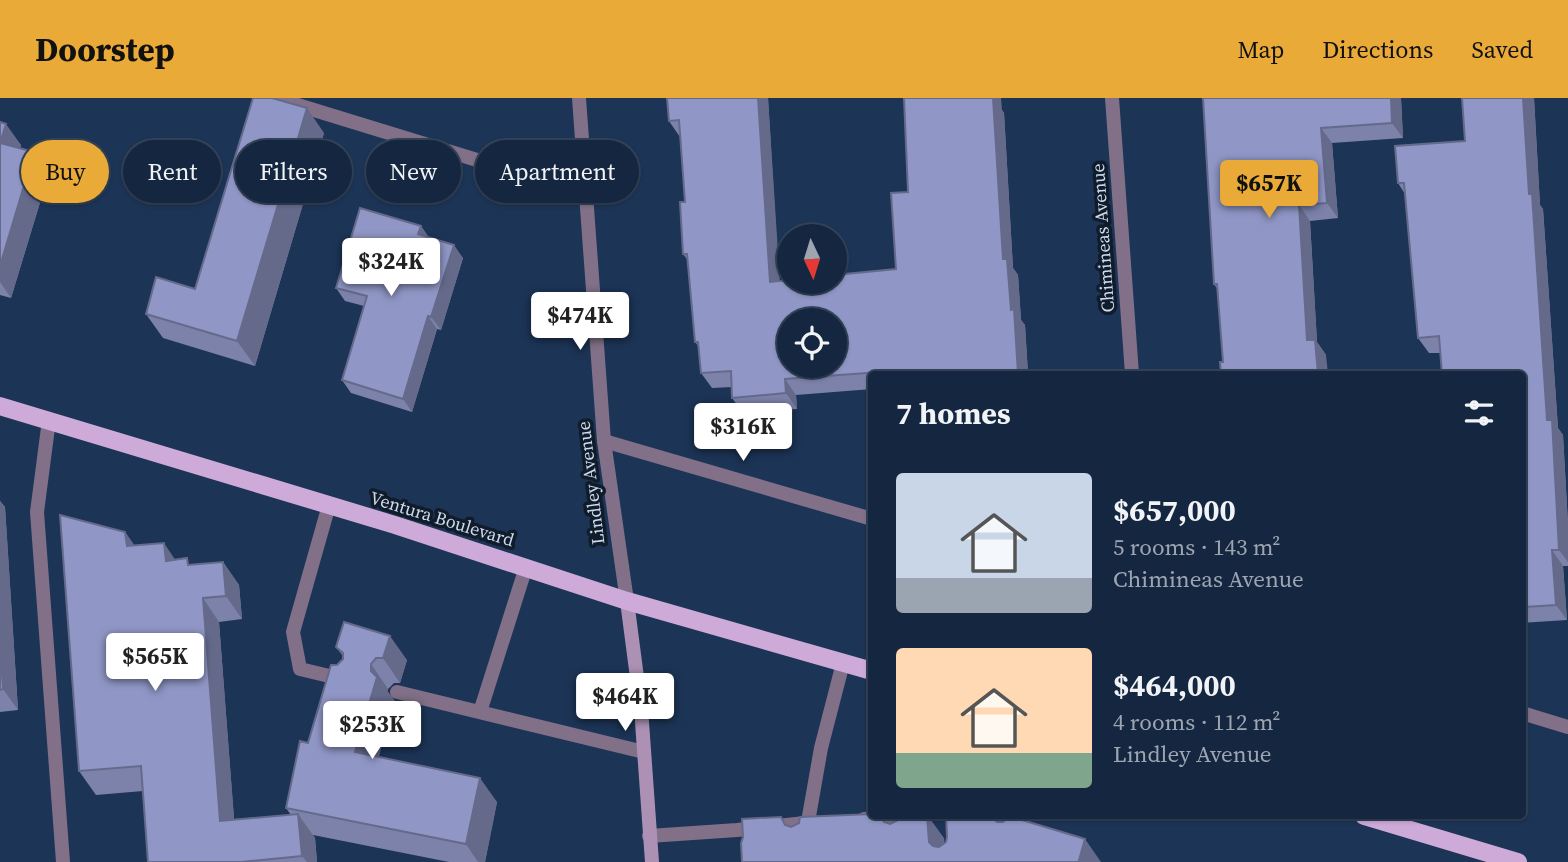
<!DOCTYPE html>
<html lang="en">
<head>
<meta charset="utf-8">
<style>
	:root { --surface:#152740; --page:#22334b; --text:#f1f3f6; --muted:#9da5b1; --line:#344459; --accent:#eaaa38 }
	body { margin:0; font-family:"Source Serif 4",serif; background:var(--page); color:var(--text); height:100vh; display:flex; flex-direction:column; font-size:26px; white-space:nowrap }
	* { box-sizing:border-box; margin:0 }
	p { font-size:23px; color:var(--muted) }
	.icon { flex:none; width:38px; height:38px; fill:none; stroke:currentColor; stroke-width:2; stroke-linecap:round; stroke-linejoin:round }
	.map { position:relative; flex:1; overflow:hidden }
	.details { position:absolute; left:868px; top:273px; width:658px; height:448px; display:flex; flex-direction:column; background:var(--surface); border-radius:7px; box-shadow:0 2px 5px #0004,0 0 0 2px var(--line) }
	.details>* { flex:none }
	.top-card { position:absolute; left:21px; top:42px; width:665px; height:63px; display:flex; gap:14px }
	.needle { width:46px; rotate:176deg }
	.tools { position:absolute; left:777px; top:126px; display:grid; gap:14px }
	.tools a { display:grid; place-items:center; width:70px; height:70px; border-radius:50%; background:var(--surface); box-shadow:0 2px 5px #0004,0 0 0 2px var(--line); font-size:35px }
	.price { position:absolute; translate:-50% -60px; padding:0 16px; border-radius:7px; background:#fff; color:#222; font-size:23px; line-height:46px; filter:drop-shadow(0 2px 4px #0008) }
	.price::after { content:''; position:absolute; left:50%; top:42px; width:21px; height:16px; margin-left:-10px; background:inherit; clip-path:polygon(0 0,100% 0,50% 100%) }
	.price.on { background:var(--accent); color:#111 }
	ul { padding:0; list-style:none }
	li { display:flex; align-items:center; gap:21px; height:175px; padding:0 28px }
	li span { display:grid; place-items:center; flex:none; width:196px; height:140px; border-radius:7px; color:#555 }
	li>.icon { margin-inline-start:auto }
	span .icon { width:84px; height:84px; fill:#fffc; stroke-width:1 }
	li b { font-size:30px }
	h2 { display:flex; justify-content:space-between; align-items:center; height:84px; padding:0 28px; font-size:30px }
	.chip { padding:0 24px; border-radius:32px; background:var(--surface); box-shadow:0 2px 5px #0004,0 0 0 2px var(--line); font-size:24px; line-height:63px }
	.chip.on { background:var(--accent); color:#111 }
	header { display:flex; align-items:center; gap:42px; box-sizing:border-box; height:98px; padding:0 35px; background:var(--accent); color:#111 }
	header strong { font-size:33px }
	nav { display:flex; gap:38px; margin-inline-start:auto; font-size:24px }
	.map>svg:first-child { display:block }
</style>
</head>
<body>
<header>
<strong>Doorstep</strong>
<nav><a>Map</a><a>Directions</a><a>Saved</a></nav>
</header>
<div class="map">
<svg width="1568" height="764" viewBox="0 0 1568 764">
	<rect width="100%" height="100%" fill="#1c3456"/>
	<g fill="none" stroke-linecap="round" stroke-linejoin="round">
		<path stroke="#817087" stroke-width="14" d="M 275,0 L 526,77 L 585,82
			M 49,322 L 37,414 L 63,764
			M 329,407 L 293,534 L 300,571 L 346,582
			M 397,594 L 644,654
			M 480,614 L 526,469
			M 864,721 L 907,718
			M 808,731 L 808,724 L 821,650 L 843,565
			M 649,738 L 737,732 L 815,724"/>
		<path stroke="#817087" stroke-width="14" d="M 1112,0 L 1132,276
			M 604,343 L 872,421
			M 1522,615 L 1568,629"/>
		<path stroke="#817087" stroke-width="14" d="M 579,0 L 604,343 L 627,503"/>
		<path stroke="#ac91b5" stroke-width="14" d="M 627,503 L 641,610 L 652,764"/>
		<path stroke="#ceaad9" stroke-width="18" d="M 0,308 L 395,427 L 627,503 L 872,573
			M 1364,718 L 1518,764"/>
	</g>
	<path fill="#7c82aa" d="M 667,0 L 768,0 L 779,183 L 896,171 L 908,94 L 1002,12 L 1004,15 L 1013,170 L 1018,177 L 1021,222 L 1025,227 L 1028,276 L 872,276 L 872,291 L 796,297 L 797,311 L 743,315 L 732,300 L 732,289 L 712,290 L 701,275 L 699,249 L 695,244 L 687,161 L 683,156 L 685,104 L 680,39 L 669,23 Z
		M 1203,0 L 1401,0 L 1403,40 L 1332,45 L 1338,120 L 1310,123 L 1317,244 L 1326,257 L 1223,264 L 1218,192 L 1214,186 Z
		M 1462,0 L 1534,0 L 1540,107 L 1543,111 L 1558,330 L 1563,337 L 1568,426 L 1568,468 L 1563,468 L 1567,522 L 1522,525 L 1522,276 L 1440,255 L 1429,255 L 1418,240 L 1405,96 L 1398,85 L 1465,43 Z
		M 0,24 L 21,47 L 20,50 L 34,54 L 49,75 L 11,200 L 0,197 Z
		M 324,35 L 255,268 L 163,240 L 146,216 L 195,191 Z
		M 421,128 L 429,140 L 463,160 L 441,232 L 437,231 L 412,314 L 351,295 L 342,282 L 364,208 L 345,203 L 336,190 Z
		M 0,403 L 5,409 L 18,612 L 0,614 Z
		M 125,434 L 134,447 L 192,467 L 223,464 L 239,487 L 242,521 L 219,524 L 234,721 L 291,717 L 286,710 L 308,645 L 337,567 L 343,561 L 343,558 L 336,549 L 407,562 L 400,585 L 394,585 L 388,591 L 388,594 L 395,603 L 378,659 L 497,704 L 485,764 L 449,764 L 313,737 L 315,740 L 317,764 L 148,764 L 143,693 L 96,697 L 79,673 Z"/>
	<path fill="#656a8b" d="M 758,0 L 768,0 L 781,200 L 770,184 Z
		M 991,0 L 1001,0 L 1002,12 L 1004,15 L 1013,170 L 1018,177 L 1021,222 L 1025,227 L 1028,276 L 1018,276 L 1011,212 L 1003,161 Z
		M 1391,0 L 1401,0 L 1403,40 L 1392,25 Z
		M 1523,0 L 1534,0 L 1540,107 L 1543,111 L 1558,330 L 1563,337 L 1568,426 L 1568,464 L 1559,452 L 1547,322 L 1529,96 Z
		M 307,10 L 324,35 L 255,268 L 237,243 Z
		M 6,26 L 21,47 L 15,66 L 0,45 Z
		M 1321,30 L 1332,45 L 1338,120 L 1327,105 Z
		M 34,54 L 49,75 L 11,200 L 0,184 L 0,168 Z
		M 1299,107 L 1310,123 L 1317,244 L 1326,257 L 1328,276 L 1318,276 L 1307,242 Z
		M 421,128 L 430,141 L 418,136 Z
		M 454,147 L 463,160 L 441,232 L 431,219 Z
		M 428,218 L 437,231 L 412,314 L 403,301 Z
		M 785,281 L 796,297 L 797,311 L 786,295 Z
		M 0,403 L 5,409 L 18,612 L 3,591 L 0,547 Z
		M 125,434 L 142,458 L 127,448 Z
		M 164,445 L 180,469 L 166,463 Z
		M 1552,452 L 1563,468 L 1567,522 L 1556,507 Z
		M 223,464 L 239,487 L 242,521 L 226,498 Z
		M 203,500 L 219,524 L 236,746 L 220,723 Z
		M 390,538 L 407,562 L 400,585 L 383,560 Z
		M 371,566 L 388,591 L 388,594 L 395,603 L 373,679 L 355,654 L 371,573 Z
		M 480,680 L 497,704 L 485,764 L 478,764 L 466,746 Z
		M 298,716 L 315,740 L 317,764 L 307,764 L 302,758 Z
		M 927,718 L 928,718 L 944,740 L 946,764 L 929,744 Z
		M 991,718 L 994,718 L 1008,737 L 991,719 Z
		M 1085,741 L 1101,764 L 1081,764 L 1079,762 Z"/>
	<path fill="#9097c6" stroke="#656a8b" stroke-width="2" fill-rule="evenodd" d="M 253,0 L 272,0 L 307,10 L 237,243 L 146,216 L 156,179 L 195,191 Z
		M 667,0 L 758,0 L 770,184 L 789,182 L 789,184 L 835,184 L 835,177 L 896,171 L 891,95 L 908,94 L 904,0 L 993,0 L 1003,161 L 1007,161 L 1011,212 L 1014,211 L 1018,276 L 880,276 L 880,274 L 785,281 L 786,295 L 732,300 L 731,273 L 701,275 L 698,244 L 695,244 L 687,156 L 683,156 L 680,104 L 685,104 L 679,22 L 669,23 ZM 789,222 L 835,222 L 835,268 L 789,268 Z
		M 1203,0 L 1391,0 L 1392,25 L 1321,30 L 1327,105 L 1299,107 L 1307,242 L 1315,242 L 1318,276 L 1221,276 L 1220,264 L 1223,264 L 1217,186 L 1214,186 Z
		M 1462,0 L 1523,0 L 1529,96 L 1532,96 L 1547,322 L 1552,322 L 1559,452 L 1552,452 L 1556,507 L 1522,509 L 1522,276 L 1442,276 L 1439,238 L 1418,240 L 1404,85 L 1398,85 L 1395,48 L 1465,43 Z
		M 0,24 L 6,26 L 0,45 L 34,54 L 0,168 Z
		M 360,110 L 421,128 L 418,136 L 454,147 L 431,219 L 428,218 L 403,301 L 342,282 L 367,198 L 336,190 Z
		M 60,417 L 125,434 L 127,448 L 164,445 L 166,463 L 187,460 L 188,467 L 223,464 L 226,498 L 203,500 L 220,723 L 298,716 L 302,758 L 241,764 L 148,764 L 141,668 L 79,673 Z
		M 344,524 L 390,538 L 383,560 L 376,560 L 371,566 L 371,573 L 377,579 L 355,654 L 480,680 L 466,746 L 286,710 L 300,643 L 308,645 L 331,567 L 337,567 L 343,561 L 343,555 L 336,549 Z
		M 0,547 L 3,591 L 0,592 Z
		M 872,716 L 872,718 L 881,718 L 884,724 L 890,726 L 898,722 L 899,718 L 927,718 L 929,744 L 933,748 L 939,749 L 946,744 L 947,739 L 946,718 L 991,718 L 997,724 L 1003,724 L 1009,718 L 1085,741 L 1079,762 L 1085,764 L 742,764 L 741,745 L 743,739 L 742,721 L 781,719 L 785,727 L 791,729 L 799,725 L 800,719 Z"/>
	<g text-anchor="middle" stroke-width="7" stroke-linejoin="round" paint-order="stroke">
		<g font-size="18" fill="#ccdbf0" stroke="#111c2b">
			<text transform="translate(1103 140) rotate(-94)" y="6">Chimineas Avenue</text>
			<text transform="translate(591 385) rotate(-97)" y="6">Lindley Avenue</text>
			<text transform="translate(442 421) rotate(17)" y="6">Ventura Boulevard</text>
		</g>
	</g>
</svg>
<div class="tools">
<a><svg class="needle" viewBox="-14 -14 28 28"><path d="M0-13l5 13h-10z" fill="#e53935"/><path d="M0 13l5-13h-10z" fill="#9da5b1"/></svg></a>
<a><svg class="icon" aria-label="locate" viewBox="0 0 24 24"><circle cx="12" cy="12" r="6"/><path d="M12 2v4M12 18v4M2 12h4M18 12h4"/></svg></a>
</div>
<b class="price on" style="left:1269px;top:122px">$657K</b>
<b class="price" style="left:391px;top:200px">$324K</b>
<b class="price" style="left:580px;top:254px">$474K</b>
<b class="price" style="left:743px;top:365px">$316K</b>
<b class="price" style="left:155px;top:595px">$565K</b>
<b class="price" style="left:625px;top:635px">$464K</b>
<b class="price" style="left:372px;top:663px">$253K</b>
<div class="top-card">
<a class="chip on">Buy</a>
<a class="chip">Rent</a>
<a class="chip">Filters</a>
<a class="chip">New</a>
<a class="chip">Apartment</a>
</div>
<section class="details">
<h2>7 homes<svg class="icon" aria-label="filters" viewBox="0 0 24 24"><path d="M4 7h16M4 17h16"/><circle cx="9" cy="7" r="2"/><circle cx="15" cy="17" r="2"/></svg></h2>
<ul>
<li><span style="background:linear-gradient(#c9d6e8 75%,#9aa5b1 0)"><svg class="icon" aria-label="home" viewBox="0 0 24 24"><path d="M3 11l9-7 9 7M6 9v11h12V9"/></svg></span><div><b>$657,000</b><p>5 rooms · 143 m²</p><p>Chimineas Avenue</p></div></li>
<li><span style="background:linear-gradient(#ffd9b3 75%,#7fa58c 0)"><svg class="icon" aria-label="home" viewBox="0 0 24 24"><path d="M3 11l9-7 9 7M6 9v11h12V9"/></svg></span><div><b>$464,000</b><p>4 rooms · 112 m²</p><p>Lindley Avenue</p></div></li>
</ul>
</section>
</div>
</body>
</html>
